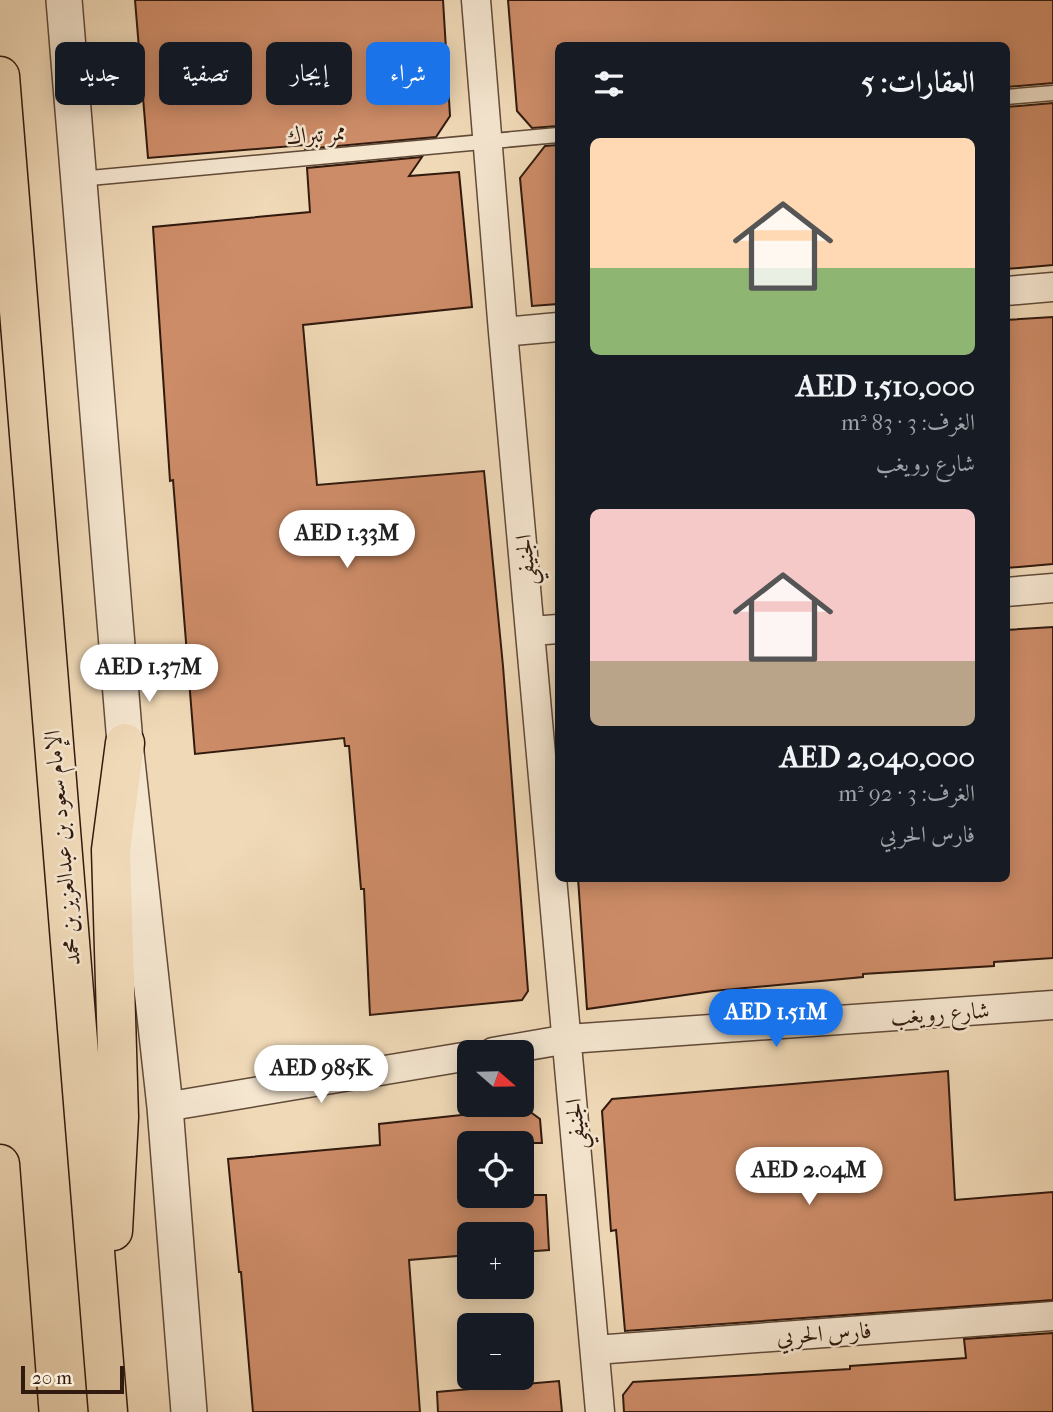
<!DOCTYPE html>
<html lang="ar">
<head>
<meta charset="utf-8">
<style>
	:root { --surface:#171b24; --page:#242831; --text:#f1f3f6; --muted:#9ea1a6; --accent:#1a73e8 }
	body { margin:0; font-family:"IM FELL French Canon",Amiri,serif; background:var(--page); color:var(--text); direction:rtl; height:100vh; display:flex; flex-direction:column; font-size:26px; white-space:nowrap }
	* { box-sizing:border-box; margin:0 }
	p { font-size:23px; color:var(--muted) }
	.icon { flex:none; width:38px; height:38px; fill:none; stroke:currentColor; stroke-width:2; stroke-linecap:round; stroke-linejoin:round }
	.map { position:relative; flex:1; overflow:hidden; direction:ltr }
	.sheet { position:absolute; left:555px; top:42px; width:455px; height:840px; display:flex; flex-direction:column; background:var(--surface); border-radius:10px; box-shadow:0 4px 18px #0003; direction:rtl }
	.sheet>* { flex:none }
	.top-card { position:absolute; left:21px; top:42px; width:429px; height:63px; direction:rtl; display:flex; gap:14px }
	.needle { width:46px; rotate:110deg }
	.tools { position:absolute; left:457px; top:1040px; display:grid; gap:14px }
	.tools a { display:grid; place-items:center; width:77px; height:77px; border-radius:10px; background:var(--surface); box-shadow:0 4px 18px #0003; font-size:35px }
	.scale { position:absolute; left:21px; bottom:18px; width:103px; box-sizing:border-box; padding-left:7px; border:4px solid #311a0e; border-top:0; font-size:19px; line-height:24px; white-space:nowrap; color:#311a0e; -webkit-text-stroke:5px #f5e6d0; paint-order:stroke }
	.price { position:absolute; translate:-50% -60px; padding:0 16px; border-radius:24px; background:#fff; color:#222; font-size:23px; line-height:46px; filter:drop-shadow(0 2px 4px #0008) }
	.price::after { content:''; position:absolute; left:50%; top:42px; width:21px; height:16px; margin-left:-10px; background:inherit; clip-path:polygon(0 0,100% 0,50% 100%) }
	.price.selected { background:var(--accent); color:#fff }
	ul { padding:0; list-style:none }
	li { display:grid; align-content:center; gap:14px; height:371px; padding:0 35px }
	li span { display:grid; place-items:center; height:217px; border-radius:10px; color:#555 }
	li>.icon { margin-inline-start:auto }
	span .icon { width:126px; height:126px; fill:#fffc; stroke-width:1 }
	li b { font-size:30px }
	h2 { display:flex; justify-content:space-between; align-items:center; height:84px; padding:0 35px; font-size:30px }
	.tag { padding:0 24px; border-radius:10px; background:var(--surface); box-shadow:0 4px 18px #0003; font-size:24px; line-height:63px }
	.tag.selected { background:var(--accent); color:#fff }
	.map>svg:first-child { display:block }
</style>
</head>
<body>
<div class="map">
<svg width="1053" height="1412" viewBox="0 0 1053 1412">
	<rect width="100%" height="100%" fill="#f0d9b7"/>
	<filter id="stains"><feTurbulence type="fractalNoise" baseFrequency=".00286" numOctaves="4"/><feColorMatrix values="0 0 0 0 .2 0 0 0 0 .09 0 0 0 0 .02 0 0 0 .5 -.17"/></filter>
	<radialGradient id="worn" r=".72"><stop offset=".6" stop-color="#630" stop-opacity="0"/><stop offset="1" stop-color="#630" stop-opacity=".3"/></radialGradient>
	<path fill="#cd8c68" stroke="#311a0e" stroke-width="2" d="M 135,0 L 443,0 L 450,116 L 436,137 L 305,149 L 304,145 L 148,158 Z
		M 508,0 L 1053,0 L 1053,83 L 1006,87 L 1006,46 L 558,46 L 558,126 L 532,128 L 517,111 Z
		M 1053,103 L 1053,265 L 1006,269 L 1006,107 Z
		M 558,145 L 558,304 L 532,306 L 520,178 L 545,146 Z
		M 422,157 L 409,176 L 459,172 L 472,307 L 303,325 L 317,485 L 484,471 L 503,666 L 528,991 L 522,1000 L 370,1015 L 364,889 L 361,889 L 349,746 L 345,746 L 344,738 L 195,754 L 173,480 L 170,481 L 153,227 L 310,212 L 307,168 Z
		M 1053,317 L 1053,564 L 1006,568 L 1006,320 Z
		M 1053,627 L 1053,958 L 994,962 L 994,966 L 863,974 L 863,977 L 713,991 L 587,1009 L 578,878 L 1006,878 L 1006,630 Z
		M 948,1071 L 955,1200 L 1053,1192 L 1053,1300 L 625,1331 L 616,1230 L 611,1231 L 602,1111 L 612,1099 Z
		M 525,1108 L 540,1119 L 542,1143 L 469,1143 L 469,1195 L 546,1195 L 549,1250 L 522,1252 L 522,1234 L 469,1234 L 469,1255 L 409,1260 L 420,1412 L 253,1412 L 241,1272 L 239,1272 L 228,1159 L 380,1145 L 379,1124 Z
		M 1053,1333 L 1053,1412 L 624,1412 L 623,1395 L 633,1382 L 850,1369 L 850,1366 L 966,1358 L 964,1339 Z
		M 559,1381 L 562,1412 L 438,1412 L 437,1392 Z"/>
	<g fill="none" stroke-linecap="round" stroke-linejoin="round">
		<g stroke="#614a38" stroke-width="17">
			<path id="service" d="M 1006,97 L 1053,93
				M 79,179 L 558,135"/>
		</g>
		<g stroke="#614a38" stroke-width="31">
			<path id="minor" d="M 476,0 L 503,332 L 600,1412
				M 1006,291 L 1053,287
				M 503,332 L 558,327
				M 1006,592 L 1053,588
				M 532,631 L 558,629
				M 493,1052 L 568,1039 L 1053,1005
				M 165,1107 L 469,1056
				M 595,1350 L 1053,1316"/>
		</g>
		<g stroke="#614a38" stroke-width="38">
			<path id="tertiary" d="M 64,0 L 125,743 L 165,1107 L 189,1412"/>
		</g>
		<g stroke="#311a0e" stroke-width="41">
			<path id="primary" d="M 0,76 L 108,1412
				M 0,1164 L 19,1412
				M 113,1231 L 119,1117 L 111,850 L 125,743"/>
		</g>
		<use href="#service" stroke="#f5e6d0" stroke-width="14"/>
		<use href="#minor" stroke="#f5e6d0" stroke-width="28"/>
		<use href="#tertiary" stroke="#f5e6d0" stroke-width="35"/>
		<use href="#primary" stroke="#f0d9b7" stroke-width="38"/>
	</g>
	<g text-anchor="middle" stroke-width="5" stroke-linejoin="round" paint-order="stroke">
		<g font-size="23" fill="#311a0e" stroke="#f5e6d0">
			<text transform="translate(316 134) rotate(-5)" y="8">ممر تبراك</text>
			<text transform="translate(525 560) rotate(-95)" y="8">الجنيفي</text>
			<text transform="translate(62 848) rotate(-95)" y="8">الإمام سعود بن عبدالعزيز بن محمد</text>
			<text transform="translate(940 1013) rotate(-4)" y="8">شارع رويغب</text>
			<text transform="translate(575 1124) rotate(-95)" y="8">الجنيفي</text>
			<text transform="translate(824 1333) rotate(-4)" y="8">فارس الحربي</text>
		</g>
	</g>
	<rect width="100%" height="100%" filter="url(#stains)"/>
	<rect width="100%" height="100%" fill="url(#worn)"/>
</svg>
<div class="tools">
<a><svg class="needle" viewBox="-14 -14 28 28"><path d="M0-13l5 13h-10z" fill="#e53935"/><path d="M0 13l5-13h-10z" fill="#9ea1a6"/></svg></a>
<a><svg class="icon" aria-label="locate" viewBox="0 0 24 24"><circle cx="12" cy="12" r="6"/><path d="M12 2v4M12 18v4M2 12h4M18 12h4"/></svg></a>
<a>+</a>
<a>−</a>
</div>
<div class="scale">20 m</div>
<b class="price" style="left:347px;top:570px">AED 1.33M</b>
<b class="price" style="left:149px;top:704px">AED 1.37M</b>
<b class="price selected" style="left:776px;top:1049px">AED 1.51M</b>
<b class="price" style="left:321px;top:1105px">AED 985K</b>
<b class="price" style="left:809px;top:1207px">AED 2.04M</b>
<div class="top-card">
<a class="tag selected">شراء</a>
<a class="tag">إيجار</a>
<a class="tag">تصفية</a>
<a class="tag">جديد</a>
</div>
<section class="sheet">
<h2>العقارات: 5<svg class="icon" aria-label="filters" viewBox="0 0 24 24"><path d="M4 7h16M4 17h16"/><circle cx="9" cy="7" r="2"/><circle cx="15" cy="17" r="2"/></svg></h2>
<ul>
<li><span style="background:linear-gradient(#ffd9b3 60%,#8fb573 0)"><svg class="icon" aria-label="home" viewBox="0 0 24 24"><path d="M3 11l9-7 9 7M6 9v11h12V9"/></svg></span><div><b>AED 1,510,000</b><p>الغرف: 3 · 83 m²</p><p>شارع رويغب</p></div></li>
<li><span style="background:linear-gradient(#f6c9c9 70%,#b9a48a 0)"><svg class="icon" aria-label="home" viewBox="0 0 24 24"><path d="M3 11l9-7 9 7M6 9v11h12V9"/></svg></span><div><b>AED 2,040,000</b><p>الغرف: 3 · 92 m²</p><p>فارس الحربي</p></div></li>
</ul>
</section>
</div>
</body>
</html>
